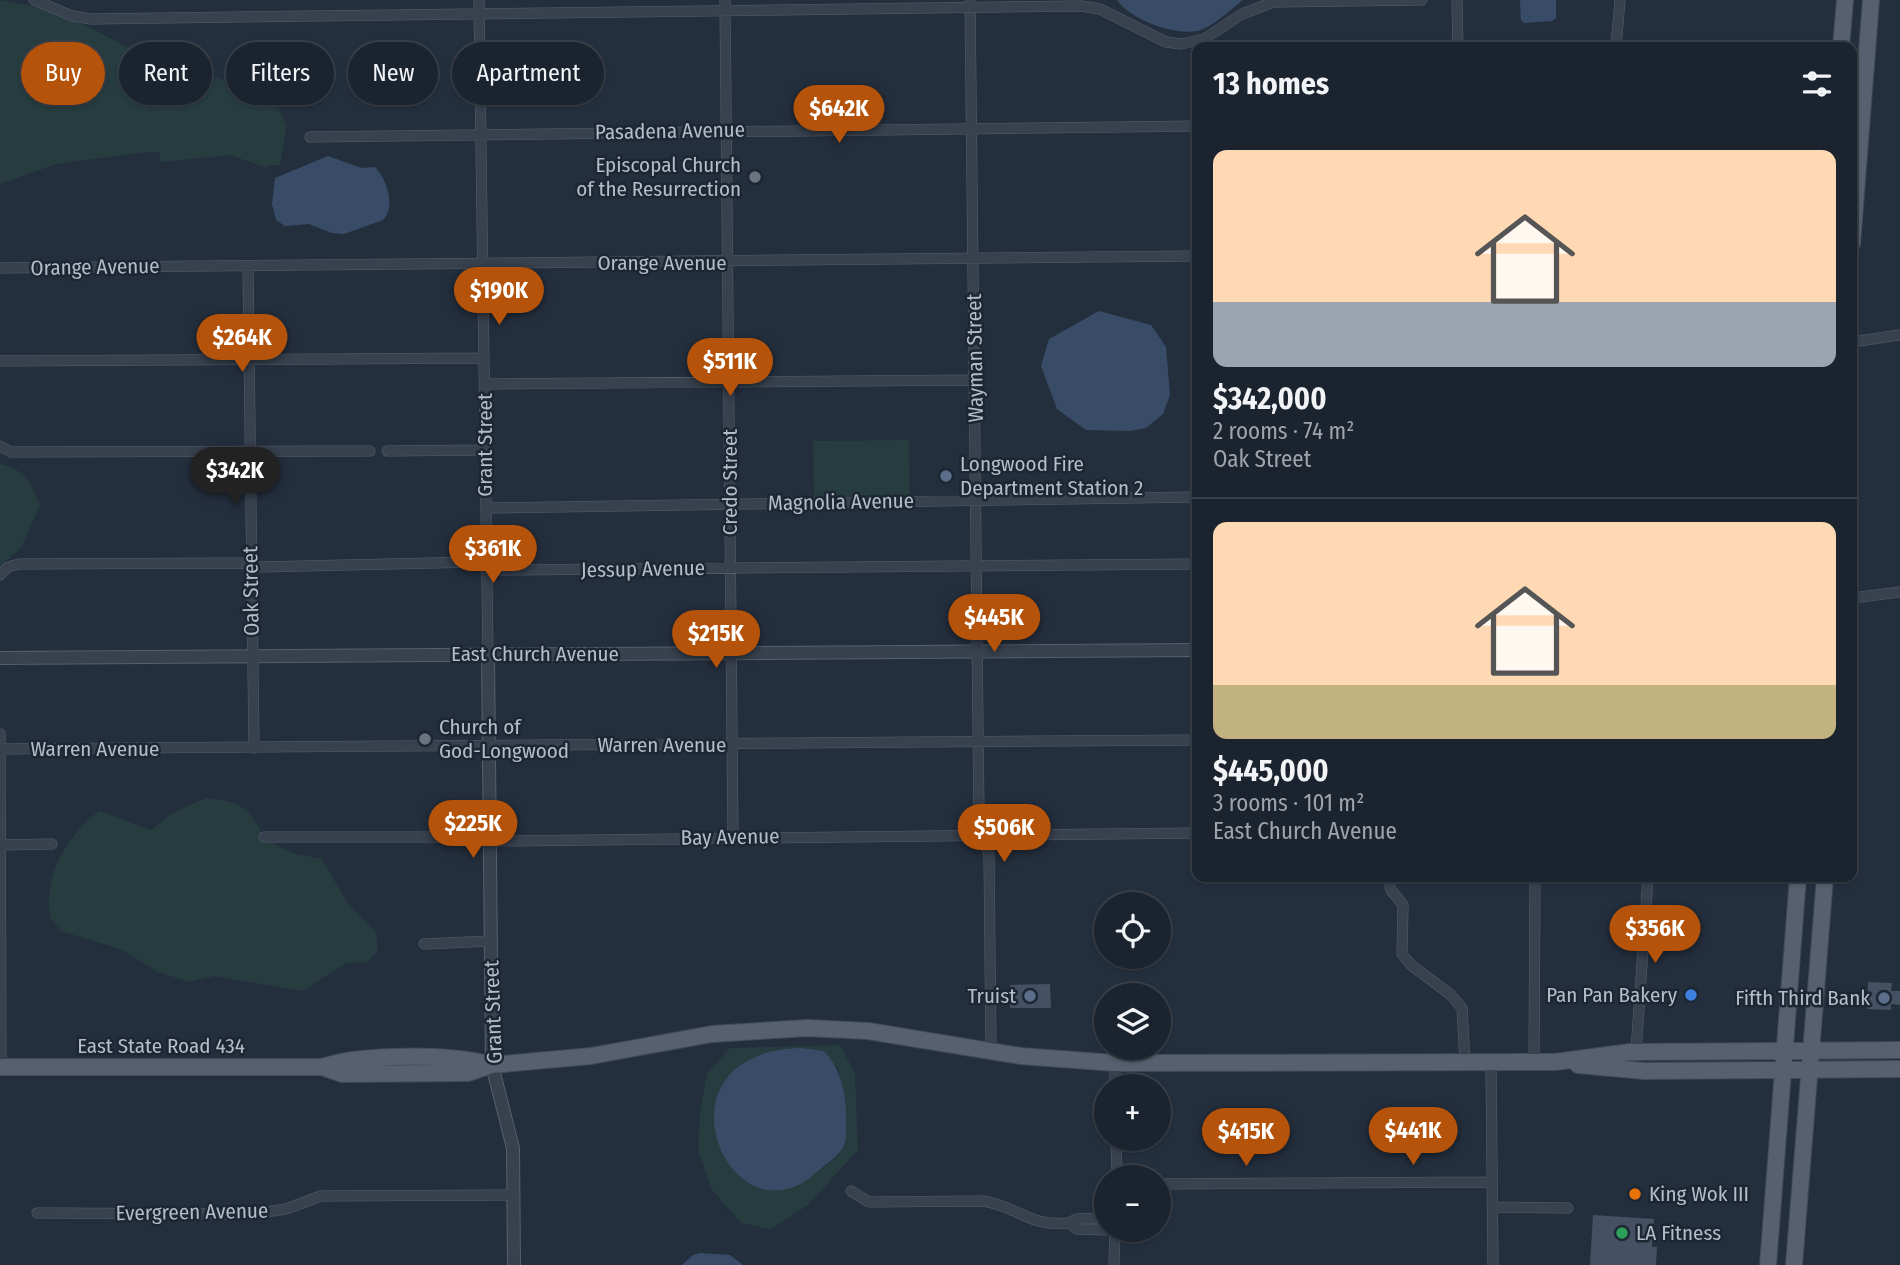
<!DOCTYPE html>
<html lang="en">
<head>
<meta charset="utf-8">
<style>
	:root { --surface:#1b232e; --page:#242b36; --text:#f1f3f6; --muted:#a0a4aa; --line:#39404a; --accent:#b45309 }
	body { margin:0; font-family:"Fira Sans Condensed",sans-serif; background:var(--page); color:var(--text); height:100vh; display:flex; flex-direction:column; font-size:26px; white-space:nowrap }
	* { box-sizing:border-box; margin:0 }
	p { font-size:23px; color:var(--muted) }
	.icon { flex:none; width:38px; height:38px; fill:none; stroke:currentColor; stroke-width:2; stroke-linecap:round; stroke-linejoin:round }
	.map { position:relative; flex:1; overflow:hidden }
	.side { position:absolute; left:1192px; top:42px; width:665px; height:840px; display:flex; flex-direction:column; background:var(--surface); border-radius:14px; box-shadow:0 2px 5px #0004,0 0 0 2px var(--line) }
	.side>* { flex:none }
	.banner { position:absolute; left:21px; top:42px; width:665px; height:63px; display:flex; gap:14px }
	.tools { position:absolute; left:1094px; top:892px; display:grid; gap:14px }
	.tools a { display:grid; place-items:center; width:77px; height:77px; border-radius:50%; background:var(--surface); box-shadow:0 2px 5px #0004,0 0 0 2px var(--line); font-size:35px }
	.price { position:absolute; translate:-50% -60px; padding:0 16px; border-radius:24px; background:var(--accent); color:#fff; font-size:23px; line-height:46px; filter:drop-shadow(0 2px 4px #0008) }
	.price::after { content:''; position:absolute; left:50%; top:42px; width:21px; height:16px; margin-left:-10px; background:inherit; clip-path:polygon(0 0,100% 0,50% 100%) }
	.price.selected { background:#222; color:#fff }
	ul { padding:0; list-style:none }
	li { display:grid; align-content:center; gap:14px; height:371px; padding:0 21px }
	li+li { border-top:2px solid var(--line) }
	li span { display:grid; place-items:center; height:217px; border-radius:14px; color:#555 }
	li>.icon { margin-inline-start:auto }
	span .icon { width:126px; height:126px; fill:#fffc; stroke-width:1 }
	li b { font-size:30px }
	h2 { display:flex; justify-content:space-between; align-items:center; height:84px; padding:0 21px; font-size:30px }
	.tag { padding:0 24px; border-radius:32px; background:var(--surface); box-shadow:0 2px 5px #0004,0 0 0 2px var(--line); font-size:24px; line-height:63px }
	.tag.selected { background:var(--accent); color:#fff }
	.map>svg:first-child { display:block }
</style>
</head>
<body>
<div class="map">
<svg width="1900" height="1265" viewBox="0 0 1900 1265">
	<rect width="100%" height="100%" fill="#242f3e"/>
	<path fill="#263c3f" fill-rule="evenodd" d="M 0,0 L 38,7 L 87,26 L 146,57 L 242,86 L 276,103 L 287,125 L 280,165 L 269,165 L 267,168 L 230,155 L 160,162 L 160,152 L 147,152 L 56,164 L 0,184 Z
		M 909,440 L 910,496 L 814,497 L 813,441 Z
		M 0,464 C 26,471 31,481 40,505 L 21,548 L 0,566 Z
		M 206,798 C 237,802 247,804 262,833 L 260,842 L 270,842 L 292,853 L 322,859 L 348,904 L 376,932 L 378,950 L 368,962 L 346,963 L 303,991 L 215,976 L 190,982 L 157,972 L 123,950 L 61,931 L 50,918 C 44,874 65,838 99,811 L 151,830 L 172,813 Z
		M 840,1045 L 855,1073 L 858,1150 L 808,1205 L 771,1229 L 741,1223 L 712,1190 L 698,1151 L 700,1113 L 707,1073 L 730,1048 ZM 779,1049 L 837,1066 C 848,1100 846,1120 839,1155 L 815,1174 L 744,1062 Z"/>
	<path fill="#394c67" d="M 1117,0 L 1243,0 C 1231,9 1212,28 1197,31 C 1173,35 1131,20 1117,0 Z
		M 1520,0 L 1556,0 L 1556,18 L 1552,21 L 1524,23 L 1521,20 Z
		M 328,156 L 361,168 L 375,167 C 387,179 396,207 383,220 L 344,234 L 332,233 L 309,224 L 285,226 L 276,220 L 272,204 L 275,178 Z
		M 1099,311 L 1151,325 L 1166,347 L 1170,395 L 1163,414 L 1146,428 L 1130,431 L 1086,430 L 1057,409 L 1041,366 L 1049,339 Z
		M 800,1048 L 824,1051 C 846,1075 847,1105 846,1136 C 845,1154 829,1161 817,1172 C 730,1251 645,1053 800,1048 Z
		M 700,1253 L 730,1255 L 743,1265 L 682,1265 L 693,1255 Z"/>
	<path fill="#455162" d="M 1868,982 L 1892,983 L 1891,991 L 1900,991 L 1900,1005 L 1891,1004 L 1891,1010 L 1867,1009 Z
		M 1050,984 L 1051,1008 L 1010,1008 L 1010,985 Z
		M 1593,1215 L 1654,1219 L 1652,1247 L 1657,1247 L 1656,1265 L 1590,1265 Z"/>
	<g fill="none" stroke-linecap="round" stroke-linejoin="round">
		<g stroke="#565f6c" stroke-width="11">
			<path id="minor" d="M 34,0 L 72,16 L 91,19 L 1081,6 L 1100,9 L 1166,42 L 1181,44 L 1204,39 L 1242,14 L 1274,2 L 1422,0
				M 479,0 L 488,654
				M 725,0 L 733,837
				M 970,0 L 979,817 L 989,855 L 991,1051
				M 1457,0 L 1458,47
				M 1616,47 L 1620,0
				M 310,137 L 1197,126
				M 248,266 L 254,748
				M 0,268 L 1197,256
				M 1852,342 L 1900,335
				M 0,361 L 484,358
				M 485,384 L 975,380
				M 0,446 L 11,452 L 370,451
				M 387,451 L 485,450
				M 486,508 L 1197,497
				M 0,575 L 8,567 L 19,564 L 241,563 L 260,567 L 475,562 L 496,570 L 1197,564
				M 1852,598 L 1900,592
				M 0,734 L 1,1067
				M 0,749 L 1197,740
				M 264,837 L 480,837 L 498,841 L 1197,833
				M 0,845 L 52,844
				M 1387,877 L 1391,890 L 1403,905 L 1402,954 L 1411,965 L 1451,995 L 1462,1008 L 1465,1062
				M 424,944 L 490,941
				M 1636,1052 L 1648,877
				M 1491,1062 L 1493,1265
				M 1534,1062 L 1535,877
				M 1115,1063 L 1115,1087
				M 1116,1139 L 1117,1178
				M 1158,1184 L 1492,1182
				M 851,1191 L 869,1202 L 983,1201 C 1018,1206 1028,1227 1068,1223
				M 1492,1207 L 1568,1208
				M 37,1213 L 252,1214 L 286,1209 L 321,1196 L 513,1195
				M 1106,1218 L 1077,1219 L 1068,1223 L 1077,1229 L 1106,1230
				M 1114,1265 L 1115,1230"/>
		</g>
		<g stroke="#565f6c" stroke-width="14">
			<path id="tertiary" d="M 488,654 L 492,1065 L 513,1148 L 514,1265
				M 0,658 L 1197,650"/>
		</g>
		<g stroke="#414a57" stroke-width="18">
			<path id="primary" d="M 1841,47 L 1845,0
				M 1852,244 L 1871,0
				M 1578,1065 L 1644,1071 L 1900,1069
				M 0,1067 L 322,1067 L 342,1074 L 468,1073 L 492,1065 L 591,1056 L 712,1034 L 807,1028 L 868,1031 L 1021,1056 L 1115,1063 L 1555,1062 L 1630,1052 L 1900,1050
				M 322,1067 C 361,1053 453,1054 492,1065
				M 1768,1265 L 1798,877
				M 1794,1265 L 1825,877"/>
		</g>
		<use href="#minor" stroke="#38414e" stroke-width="10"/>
		<use href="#tertiary" stroke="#38414e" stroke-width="12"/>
		<use href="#primary" stroke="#56606e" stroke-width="16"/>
	</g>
	<g fill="#6b7280" stroke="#1d2633" stroke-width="2.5">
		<circle cx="755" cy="177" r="7"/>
		<circle cx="425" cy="739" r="7"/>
	</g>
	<g fill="#5c6f8a" stroke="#1d2633" stroke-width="2.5">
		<circle cx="946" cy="476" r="7"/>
		<circle cx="1030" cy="996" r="7"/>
		<circle cx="1884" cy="998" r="7"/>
	</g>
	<circle fill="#3f7fe0" stroke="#1d2633" stroke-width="2.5" cx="1691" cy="995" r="7"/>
	<circle fill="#e8710a" stroke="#1d2633" stroke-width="2.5" cx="1635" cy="1194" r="7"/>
	<circle fill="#2e9e5b" stroke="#1d2633" stroke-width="2.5" cx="1622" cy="1233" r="7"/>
	<g text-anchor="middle" stroke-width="5" stroke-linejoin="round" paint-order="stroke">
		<g font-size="21" fill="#b4bcc9" stroke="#1d2633">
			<text transform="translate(670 131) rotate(-1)" y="7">Pasadena Avenue</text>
			<text x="662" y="270">Orange Avenue</text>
			<text transform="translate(95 267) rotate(-1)" y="7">Orange Avenue</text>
			<text transform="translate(975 358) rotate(-91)" y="7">Wayman Street</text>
			<text transform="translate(485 445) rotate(-90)" y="7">Grant Street</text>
			<text transform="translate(730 482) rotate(-90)" y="7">Credo Street</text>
			<text transform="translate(841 502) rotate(-1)" y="7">Magnolia Avenue</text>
			<text transform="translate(643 569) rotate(-1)" y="7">Jessup Avenue</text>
			<text transform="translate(251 591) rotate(-91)" y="7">Oak Street</text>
			<text x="535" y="661">East Church Avenue</text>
			<text x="662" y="752">Warren Avenue</text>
			<text x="95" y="756">Warren Avenue</text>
			<text transform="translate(730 837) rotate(-1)" y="7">Bay Avenue</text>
			<text transform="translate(493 1012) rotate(-92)" y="7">Grant Street</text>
			<text x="161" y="1053">East State Road 434</text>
			<text transform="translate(192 1212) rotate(-1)" y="7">Evergreen Avenue</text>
		</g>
		<g font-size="21" fill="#b4bcc9" stroke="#1d2633" text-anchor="end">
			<text x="741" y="172">Episcopal Church<tspan x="741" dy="24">of the Resurrection</tspan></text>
			<text x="960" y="471" text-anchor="start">Longwood Fire<tspan x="960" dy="24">Department Station 2</tspan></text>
			<text x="439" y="734" text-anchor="start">Church of<tspan x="439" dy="24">God-Longwood</tspan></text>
			<text x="1677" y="1002">Pan Pan Bakery</text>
			<text x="1016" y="1003">Truist</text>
			<text x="1870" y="1005">Fifth Third Bank</text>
			<text x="1649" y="1201" text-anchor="start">King Wok III</text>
			<text x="1636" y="1240" text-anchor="start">LA Fitness</text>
		</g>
	</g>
</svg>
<div class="tools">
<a><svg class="icon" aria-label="locate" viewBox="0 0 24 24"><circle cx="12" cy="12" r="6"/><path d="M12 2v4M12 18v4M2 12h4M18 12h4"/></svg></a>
<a><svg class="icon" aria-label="layers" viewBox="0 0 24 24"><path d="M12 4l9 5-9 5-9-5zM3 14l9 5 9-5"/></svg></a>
<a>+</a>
<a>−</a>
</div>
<b class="price" style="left:839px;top:145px">$642K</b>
<b class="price" style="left:499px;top:327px">$190K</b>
<b class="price" style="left:242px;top:374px">$264K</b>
<b class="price" style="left:730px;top:398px">$511K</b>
<b class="price selected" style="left:235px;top:507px">$342K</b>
<b class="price" style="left:493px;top:585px">$361K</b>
<b class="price" style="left:994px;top:654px">$445K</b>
<b class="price" style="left:716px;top:670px">$215K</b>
<b class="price" style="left:473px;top:860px">$225K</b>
<b class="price" style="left:1004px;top:864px">$506K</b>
<b class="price" style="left:1655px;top:965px">$356K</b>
<b class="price" style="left:1413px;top:1167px">$441K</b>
<b class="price" style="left:1246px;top:1168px">$415K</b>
<div class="banner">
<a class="tag selected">Buy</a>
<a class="tag">Rent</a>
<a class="tag">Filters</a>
<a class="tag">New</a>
<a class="tag">Apartment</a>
</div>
<section class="side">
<h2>13 homes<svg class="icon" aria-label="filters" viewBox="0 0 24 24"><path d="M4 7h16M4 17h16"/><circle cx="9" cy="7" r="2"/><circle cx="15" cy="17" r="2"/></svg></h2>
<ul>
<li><span style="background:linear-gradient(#ffd9b3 70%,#9aa5b1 0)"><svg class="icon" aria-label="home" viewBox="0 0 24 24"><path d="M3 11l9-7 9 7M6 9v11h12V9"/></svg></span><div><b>$342,000</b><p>2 rooms · 74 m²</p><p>Oak Street</p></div></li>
<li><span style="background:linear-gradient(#ffd9b3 75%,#c2b280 0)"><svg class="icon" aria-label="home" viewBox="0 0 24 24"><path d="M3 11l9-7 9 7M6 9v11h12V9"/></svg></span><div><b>$445,000</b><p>3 rooms · 101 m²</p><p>East Church Avenue</p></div></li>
</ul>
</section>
</div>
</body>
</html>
